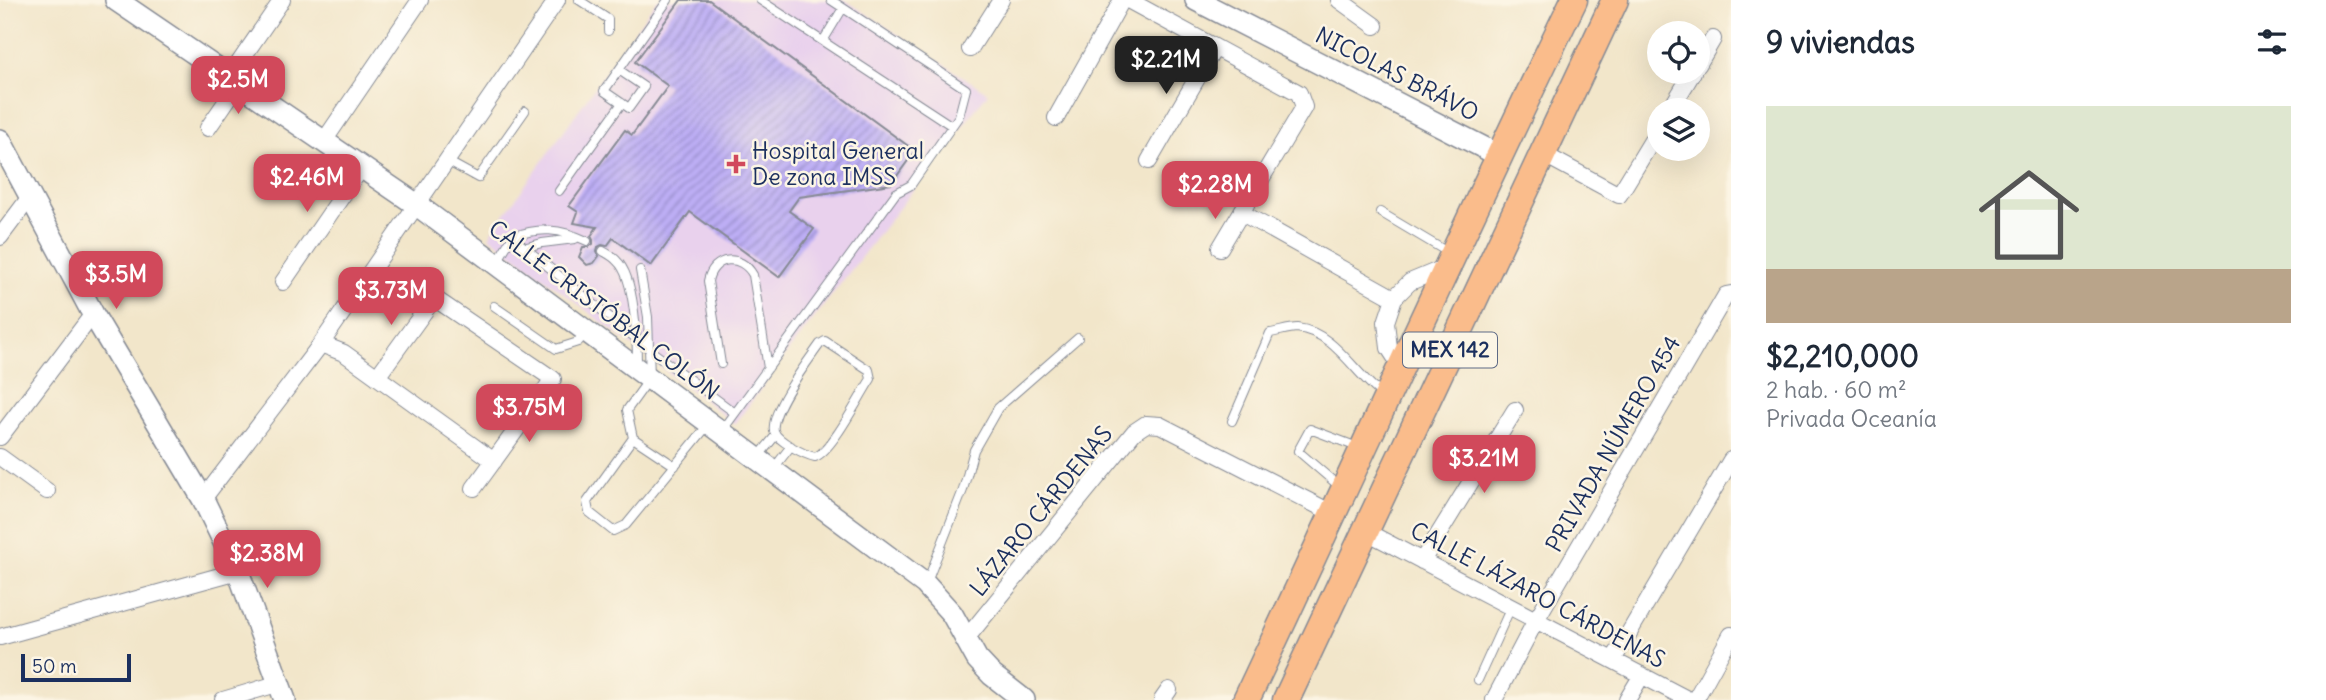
<!DOCTYPE html>
<html lang="es">
<head>
<meta charset="utf-8">
<style>
	:root { --surface:#fff; --page:#f2f2f3; --text:#1f2937; --muted:#747a83; --line:#e0e1e3; --accent:#d1495b }
	body { margin:0; font-family:Delius,sans-serif; background:var(--page); color:var(--text); height:100vh; display:flex; flex-direction:column; font-size:26px; white-space:nowrap }
	* { box-sizing:border-box; margin:0 }
	p { font-size:23px; color:var(--muted) }
	.icon { flex:none; width:38px; height:38px; fill:none; stroke:currentColor; stroke-width:2; stroke-linecap:round; stroke-linejoin:round }
	.map { position:relative; flex:1; overflow:hidden }
	.details { display:flex; flex-direction:column; background:var(--surface); width:595px }
	.details>* { flex:none }
	.fabs { position:absolute; left:1647px; top:21px; display:grid; gap:14px }
	.fabs a { display:grid; place-items:center; width:63px; height:63px; border-radius:50%; background:var(--surface); box-shadow:0 7px 28px #0002; font-size:35px }
	.scale { position:absolute; left:21px; bottom:18px; width:110px; box-sizing:border-box; padding-left:7px; border:4px solid #1b2f5e; border-top:0; font-size:19px; line-height:24px; white-space:nowrap; color:#1b2f5e; -webkit-text-stroke:5px #fcf5e5; paint-order:stroke }
	.price { position:absolute; translate:-50% -60px; padding:0 16px; border-radius:14px; background:var(--accent); color:#fff; font-size:23px; line-height:46px; filter:drop-shadow(0 2px 4px #0008) }
	.price::after { content:''; position:absolute; left:50%; top:42px; width:21px; height:16px; margin-left:-10px; background:inherit; clip-path:polygon(0 0,100% 0,50% 100%) }
	.price.on { background:#222; color:#fff }
	ul { padding:0; list-style:none }
	li { display:grid; align-content:center; gap:14px; height:371px; padding:0 35px }
	li+li { border-top:2px solid var(--line) }
	li span { display:grid; place-items:center; height:217px; border-radius:0px; color:#555 }
	li>.icon { margin-inline-start:auto }
	span .icon { width:126px; height:126px; fill:#fffc; stroke-width:1 }
	li b { font-size:30px }
	h2 { display:flex; justify-content:space-between; align-items:center; height:84px; padding:0 35px; font-size:30px }
	main { display:flex; flex:1; min-height:0 }
	.map>svg:first-child { display:block }
</style>
</head>
<body>
<main>
<div class="map">
<svg width="1731" height="700" viewBox="0 0 1731 700">
	<defs>
		<pattern id="building-hatch" width="6" height="6" patternUnits="userSpaceOnUse" patternTransform="scale(1.75)"><rect width="6" height="6" fill="#bdaef5"/><path d="M-1 1l2-2M0 6l6-6M5 7l2-2" fill="none" stroke="#998eca"/></pattern>
	</defs>
	<rect width="100%" height="100%" fill="#fcf5e5"/>
	<filter id="ink" filterUnits="userSpaceOnUse"><feTurbulence type="fractalNoise" baseFrequency=".0143" numOctaves="2"/><feDisplacementMap in="SourceGraphic" scale="14" xChannelSelector="R" yChannelSelector="G"/><feConvolveMatrix kernelMatrix="1 2 1 2 8 2 1 2 1" color-interpolation-filters="sRGB"/></filter>
	<filter id="wash" filterUnits="userSpaceOnUse"><feTurbulence type="fractalNoise" baseFrequency=".00686" numOctaves="4" result="noise"/><feDisplacementMap in="SourceGraphic" scale="28" xChannelSelector="R" yChannelSelector="G"/><feGaussianBlur stdDeviation="1.57" result="paint"/><feColorMatrix in="noise" values="0 0 0 0 0 0 0 0 0 0 0 0 0 0 0 0 0 1.4 0 .05"/><feComposite in="paint" operator="in"/></filter>
	<g filter="url(#wash)">
		<rect width="100%" height="100%" fill="#f2e6ca"/>
		<path fill="#e9d1ed" d="M 657,0 L 845,0 L 988,93 L 787,353 L 735,424 L 489,236 Z"/>
		<g id="blocks">
			<path fill="url(#building-hatch)" d="M 681,0 L 709,0 L 915,151 L 891,184 L 799,197 L 789,211 L 814,229 L 779,277 L 690,212 L 651,266 L 613,238 L 607,246 L 602,245 L 598,247 L 597,252 L 599,256 L 594,263 L 587,265 L 579,257 L 583,247 L 588,247 L 593,244 L 593,240 L 591,236 L 597,227 L 574,223 L 578,212 L 569,206 L 625,130 L 632,135 L 668,86 L 635,62 Z"/>
		</g>
	</g>
	<g filter="url(#ink)">
		<use href="#blocks" fill-opacity="0" stroke="#868a94" stroke-width="2"/>
		<g fill="none" stroke-linecap="round" stroke-linejoin="round">
			<g stroke="#868a94" stroke-width="10">
				<path id="service" d="M 579,0 L 608,19 L 608,31
					M 760,0 L 952,126
					M 823,41 L 843,8
					M 619,70 L 644,87 L 629,108 L 604,91 L 668,0
					M 447,161 L 478,178 L 525,111
					M 559,191 L 622,103
					M 1380,212 L 1449,253
					M 512,237 C 539,227 560,228 587,241
					M 523,248 L 542,243 L 575,239
					M 603,251 C 608,254 614,257 617,261 C 635,277 637,340 637,364
					M 497,262 L 512,237 L 650,350 L 735,413
					M 640,270 L 648,317 L 650,378 L 627,410 L 633,438 L 587,502 L 589,512 L 613,531 L 626,525 L 708,425
					M 494,306 L 556,349 L 578,342 L 586,333
					M 825,341 L 869,370 L 871,379 C 859,397 832,451 815,457 C 805,455 777,441 774,431 C 770,411 808,361 820,344 Z
					M 721,364 L 708,281 C 713,256 741,253 753,275 L 768,368
					M 1232,421 L 1270,333 C 1278,332 1289,328 1297,328 C 1335,332 1354,374 1383,395
					M 722,431 L 896,193 L 911,185 L 959,116 L 966,89 L 831,0
					M 633,438 L 675,466
					M 758,457 L 776,435
					M 774,468 L 791,446
					M 1340,487 L 1298,451 L 1310,429 L 1360,448
					M 927,582 L 963,490 L 974,450 L 998,408 L 1078,338
					M 1478,680 L 1511,607"/>
			</g>
			<g stroke="#868a94" stroke-width="18">
				<path id="minor" d="M 1128,0 L 1299,93 L 1304,107 L 1220,248
					M 1339,0 L 1375,26
					M 970,49 L 1001,0
					M 1698,65 L 1713,39
					M 230,76 L 282,0
					M 1670,110 L 1693,72
					M 1056,118 L 1122,0
					M 208,128 L 239,83
					M 324,141 L 420,0
					M 1543,154 L 1619,195 L 1659,129
					M 1149,161 L 1214,49
					M 1242,213 L 1394,298
					M 0,237 L 30,197
					M 283,282 L 362,167
					M 321,344 L 344,353 L 494,461
					M 1402,368 L 1389,348 L 1386,322 L 1394,298 L 1410,282 L 1446,267
					M 377,377 L 434,298 L 553,379 L 474,488
					M 0,437 L 93,314
					M 0,457 L 47,491
					M 203,499 L 321,344 L 557,0
					M 1365,531 L 1689,700
					M 1422,561 L 1515,410
					M 0,637 L 238,571
					M 965,640 L 1134,432 L 1146,424 L 1160,425 L 1334,514
					M 1613,660 L 1731,460
					M 223,700 L 280,683
					M 1162,700 L 1169,690
					M 1494,700 L 1536,620 L 1726,295 L 1731,294
					M 1627,700 L 1642,675
					M 1695,700 L 1731,635"/>
			</g>
			<g stroke="#868a94" stroke-width="24">
				<path id="tertiary" d="M 116,0 L 417,205 L 925,584 L 952,614 L 977,659 L 992,675 L 1024,700
					M 1196,0 L 1498,155
					M 0,140 L 93,314 L 203,499 L 238,571 L 285,700"/>
			</g>
			<g stroke="#868a94" stroke-width="29">
				<path id="trunk" d="M 1246,700 C 1356,467 1461,232 1574,0
					M 1286,700 L 1615,0"/>
			</g>
			<use href="#service" stroke="#fff" stroke-width="8"/>
			<use href="#minor" stroke="#fff" stroke-width="16"/>
			<use href="#tertiary" stroke="#fff" stroke-width="21"/>
			<use href="#trunk" stroke="#fabc8b" stroke-width="26"/>
		</g>
	</g>
	<path fill="#d1495b" stroke="#fcf5e5" stroke-width="2.5" d="M732.5 153.5h7v7h7v7h-7v7h-7v-7h-7v-7h7z"/>
	<g text-anchor="middle" stroke-width="5" stroke-linejoin="round" paint-order="stroke">
		<rect fill="#fcf5e5" stroke="#5e6a86" stroke-width="2" x="1403" y="332.5" width="94" height="35" rx="5"/>
		<g font-size="21" font-weight="bold" fill="#1b2f5e">
			<text x="1450" y="357">MEX 142</text>
		</g>
		<g font-size="23" fill="#1b2f5e" stroke="#fcf5e5">
			<text transform="translate(1397 74) rotate(27)" y="8">NICOLAS BRÁVO</text>
			<text transform="translate(604 310) rotate(37)" y="8">CALLE CRISTÓBAL COLÓN</text>
			<text transform="translate(1613 444) rotate(-60)" y="8">PRIVADA NÚMERO 454</text>
			<text transform="translate(1041 511) rotate(-51)" y="8">LÁZARO CÁRDENAS</text>
			<text transform="translate(1538 595) rotate(28)" y="8">CALLE LÁZARO CÁRDENAS</text>
		</g>
		<g font-size="23" fill="#1b2f5e" stroke="#fcf5e5" text-anchor="start">
			<text x="752" y="159">Hospital General<tspan x="752" dy="26">De zona IMSS</tspan></text>
		</g>
	</g>
</svg>
<div class="fabs">
<a><svg class="icon" aria-label="locate" viewBox="0 0 24 24"><circle cx="12" cy="12" r="6"/><path d="M12 2v4M12 18v4M2 12h4M18 12h4"/></svg></a>
<a><svg class="icon" aria-label="layers" viewBox="0 0 24 24"><path d="M12 4l9 5-9 5-9-5zM3 14l9 5 9-5"/></svg></a>
</div>
<div class="scale">50 m</div>
<b class="price on" style="left:1166px;top:96px">$2.21M</b>
<b class="price" style="left:238px;top:116px">$2.5M</b>
<b class="price" style="left:307px;top:214px">$2.46M</b>
<b class="price" style="left:1215px;top:221px">$2.28M</b>
<b class="price" style="left:116px;top:311px">$3.5M</b>
<b class="price" style="left:391px;top:327px">$3.73M</b>
<b class="price" style="left:529px;top:444px">$3.75M</b>
<b class="price" style="left:1484px;top:495px">$3.21M</b>
<b class="price" style="left:267px;top:590px">$2.38M</b>
</div>
<section class="details">
<h2>9 viviendas<svg class="icon" aria-label="filters" viewBox="0 0 24 24"><path d="M4 7h16M4 17h16"/><circle cx="9" cy="7" r="2"/><circle cx="15" cy="17" r="2"/></svg></h2>
<ul>
<li><span style="background:linear-gradient(#dfe7d0 75%,#b9a48a 0)"><svg class="icon" aria-label="home" viewBox="0 0 24 24"><path d="M3 11l9-7 9 7M6 9v11h12V9"/></svg></span><div><b>$2,210,000</b><p>2 hab. · 60 m²</p><p>Privada Oceanía</p></div></li>
</ul>
</section>
</main>
</body>
</html>
